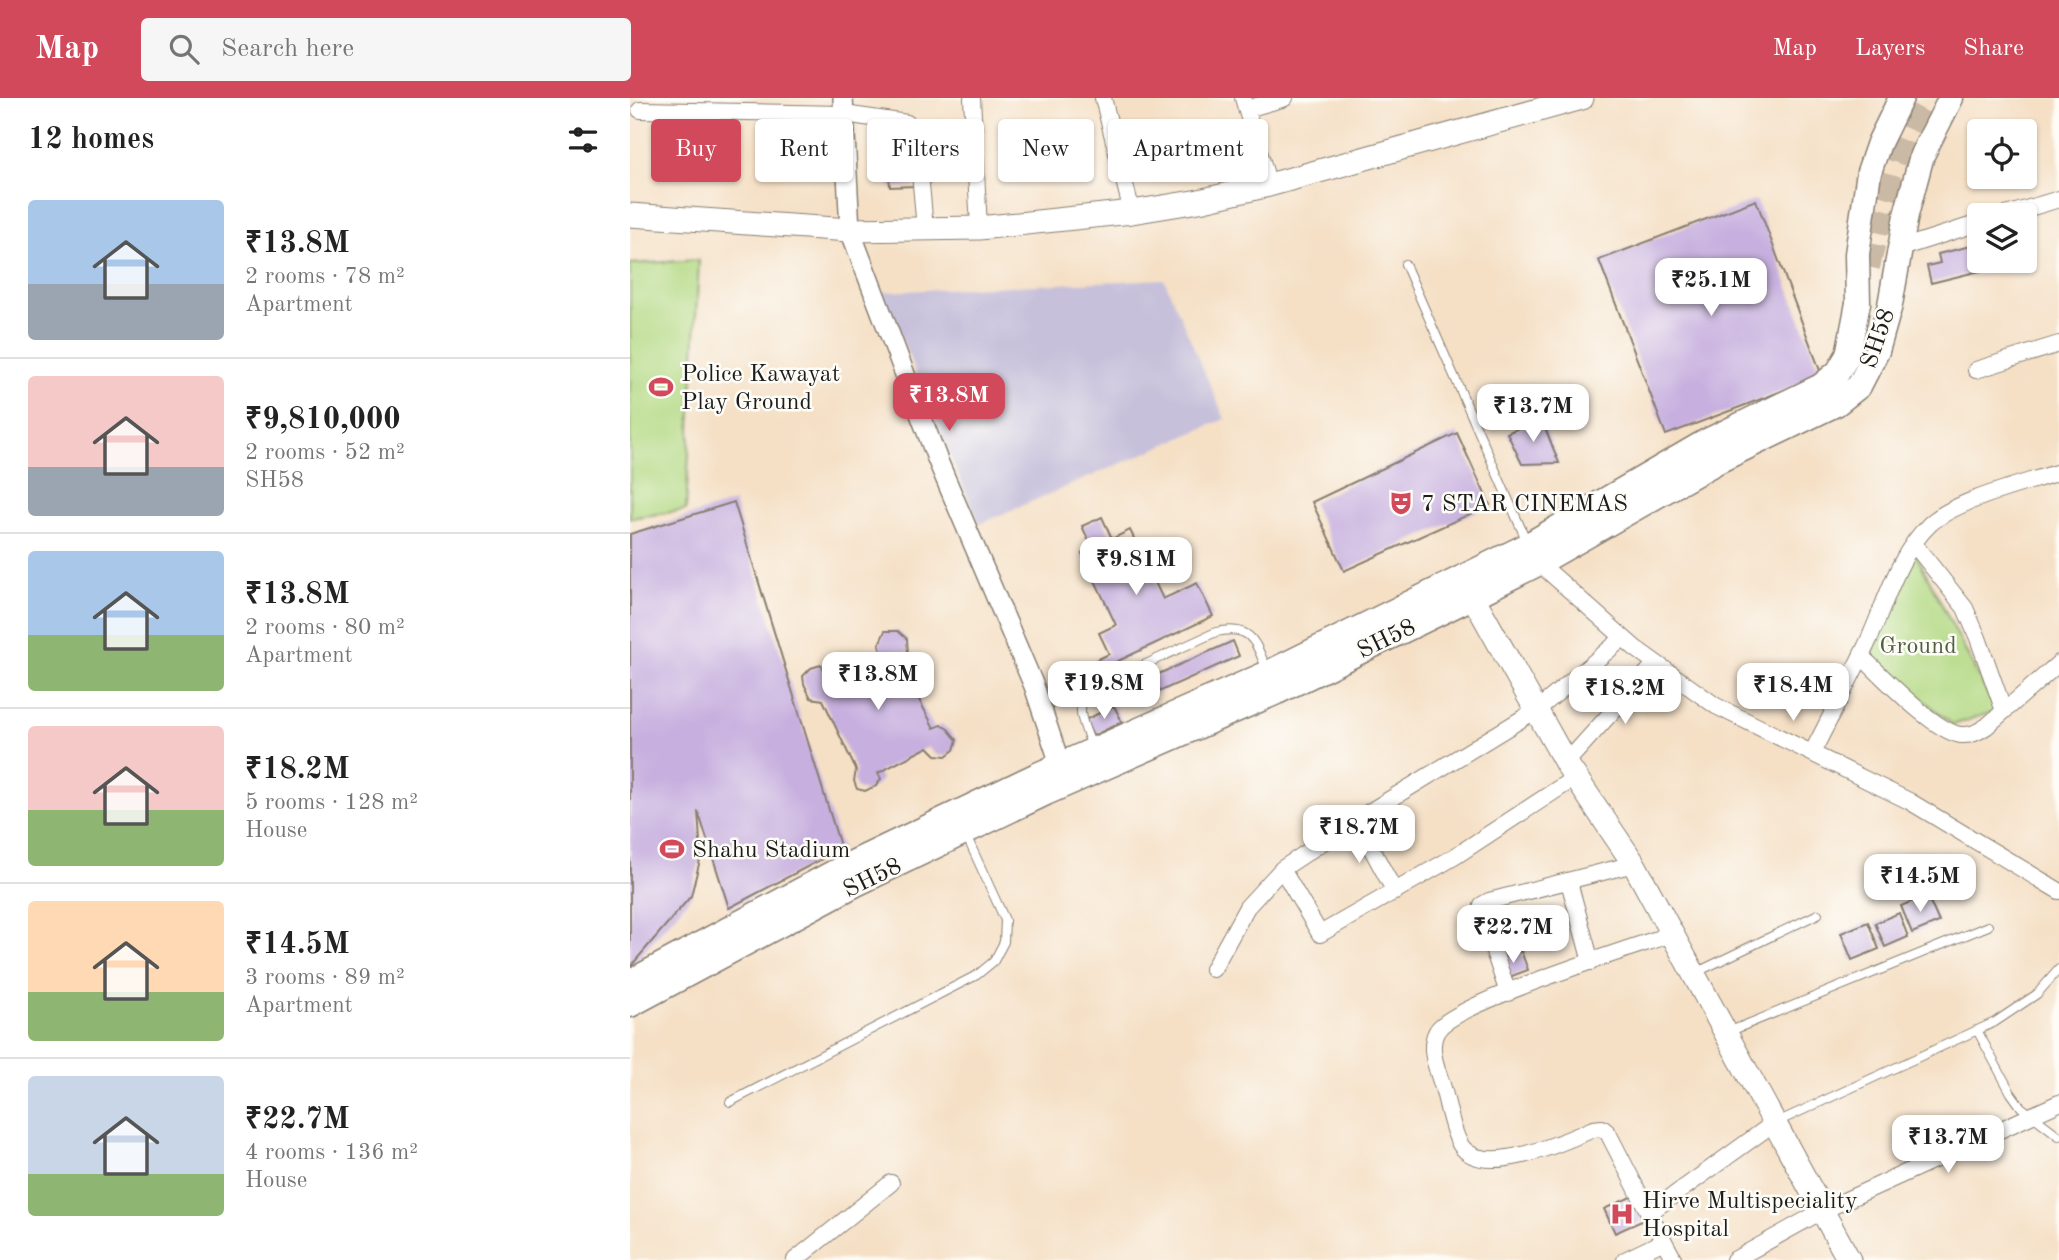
<!DOCTYPE html>
<html lang="en">
<head>
<meta charset="utf-8">
<style>
	:root { --surface:#fff; --page:#f6f6f6; --text:#222; --muted:#767676; --line:#e0e0e0; --accent:#d1495b }
	body { margin:0; font-family:"Old Standard TT",serif; background:var(--page); color:var(--text); height:100vh; display:flex; flex-direction:column; font-size:26px; white-space:nowrap }
	* { box-sizing:border-box; margin:0 }
	p { font-size:23px; color:var(--muted) }
	.icon { flex:none; width:38px; height:38px; fill:none; stroke:currentColor; stroke-width:2; stroke-linecap:round; stroke-linejoin:round }
	.map { position:relative; flex:1; overflow:hidden }
	.side { display:flex; flex-direction:column; background:var(--surface); width:630px }
	.side>* { flex:none }
	.banner { position:absolute; left:21px; top:21px; width:665px; height:63px; display:flex; gap:14px }
	.buttons { position:absolute; left:1337px; top:21px; display:grid; gap:14px }
	.buttons a { display:grid; place-items:center; width:70px; height:70px; border-radius:7px; background:var(--surface); box-shadow:0 2px 5px #0004; font-size:35px }
	.price { position:absolute; translate:-50% -60px; padding:0 16px; border-radius:14px; background:#fff; color:#222; font-size:23px; line-height:46px; filter:drop-shadow(0 2px 4px #0008) }
	.price::after { content:''; position:absolute; left:50%; top:42px; width:21px; height:16px; margin-left:-10px; background:inherit; clip-path:polygon(0 0,100% 0,50% 100%) }
	.price.active { background:var(--accent); color:#fff }
	ul { padding:0; list-style:none }
	li { display:flex; align-items:center; gap:21px; height:175px; padding:0 28px }
	li+li { border-top:2px solid var(--line) }
	li span { display:grid; place-items:center; flex:none; width:196px; height:140px; border-radius:7px; color:#555 }
	li>.icon { margin-inline-start:auto }
	span .icon { width:84px; height:84px; fill:#fffc; stroke-width:1 }
	li b { font-size:30px }
	h2 { display:flex; justify-content:space-between; align-items:center; height:84px; padding:0 28px; font-size:30px }
	.chip { padding:0 24px; border-radius:7px; background:var(--surface); box-shadow:0 2px 5px #0004; font-size:24px; line-height:63px }
	.chip.active { background:var(--accent); color:#fff }
	header { display:flex; align-items:center; gap:42px; box-sizing:border-box; height:98px; padding:0 35px; background:var(--accent); color:#fff }
	header strong { font-size:33px }
	nav { display:flex; gap:38px; margin-inline-start:auto; font-size:24px }
	.search { width:490px; height:63px; background:var(--page); display:flex; align-items:center; gap:18px; box-sizing:border-box; padding:0 24px; border-radius:7px; color:var(--muted); font-size:26px }
	main { display:flex; flex:1; min-height:0 }
	.map>svg:first-child { display:block }
</style>
</head>
<body>
<header>
<strong>Map</strong>
<div class="search"><svg class="icon" aria-label="search" viewBox="0 0 24 24"><circle cx="10" cy="10" r="6"/><path d="M15 15l6 6"/></svg>Search here</div>
<nav><a>Map</a><a>Layers</a><a>Share</a></nav>
</header>
<main>
<section class="side">
<h2>12 homes<svg class="icon" aria-label="filters" viewBox="0 0 24 24"><path d="M4 7h16M4 17h16"/><circle cx="9" cy="7" r="2"/><circle cx="15" cy="17" r="2"/></svg></h2>
<ul>
<li><span style="background:linear-gradient(#a9c7e8 60%,#9aa5b1 0)"><svg class="icon" aria-label="home" viewBox="0 0 24 24"><path d="M3 11l9-7 9 7M6 9v11h12V9"/></svg></span><div><b>₹13.8M</b><p>2 rooms · 78 m²</p><p>Apartment</p></div></li>
<li><span style="background:linear-gradient(#f6c9c9 65%,#9aa5b1 0)"><svg class="icon" aria-label="home" viewBox="0 0 24 24"><path d="M3 11l9-7 9 7M6 9v11h12V9"/></svg></span><div><b>₹9,810,000</b><p>2 rooms · 52 m²</p><p>SH58</p></div></li>
<li><span style="background:linear-gradient(#a9c7e8 60%,#8fb573 0)"><svg class="icon" aria-label="home" viewBox="0 0 24 24"><path d="M3 11l9-7 9 7M6 9v11h12V9"/></svg></span><div><b>₹13.8M</b><p>2 rooms · 80 m²</p><p>Apartment</p></div></li>
<li><span style="background:linear-gradient(#f6c9c9 60%,#8fb573 0)"><svg class="icon" aria-label="home" viewBox="0 0 24 24"><path d="M3 11l9-7 9 7M6 9v11h12V9"/></svg></span><div><b>₹18.2M</b><p>5 rooms · 128 m²</p><p>House</p></div></li>
<li><span style="background:linear-gradient(#ffd9b3 65%,#8fb573 0)"><svg class="icon" aria-label="home" viewBox="0 0 24 24"><path d="M3 11l9-7 9 7M6 9v11h12V9"/></svg></span><div><b>₹14.5M</b><p>3 rooms · 89 m²</p><p>Apartment</p></div></li>
<li><span style="background:linear-gradient(#c9d6e8 70%,#8fb573 0)"><svg class="icon" aria-label="home" viewBox="0 0 24 24"><path d="M3 11l9-7 9 7M6 9v11h12V9"/></svg></span><div><b>₹22.7M</b><p>4 rooms · 136 m²</p><p>House</p></div></li>
</ul>
</section>
<div class="map">
<svg width="1429" height="1162" viewBox="0 0 1429 1162">
	<rect width="100%" height="100%" fill="#fdfcf7"/>
	<filter id="ink" filterUnits="userSpaceOnUse"><feTurbulence type="fractalNoise" baseFrequency=".0143" numOctaves="2"/><feDisplacementMap in="SourceGraphic" scale="14" xChannelSelector="R" yChannelSelector="G"/><feConvolveMatrix kernelMatrix="1 2 1 2 8 2 1 2 1" color-interpolation-filters="sRGB"/></filter>
	<filter id="wash" filterUnits="userSpaceOnUse"><feTurbulence type="fractalNoise" baseFrequency=".00686" numOctaves="4" result="noise"/><feDisplacementMap in="SourceGraphic" scale="28" xChannelSelector="R" yChannelSelector="G"/><feGaussianBlur stdDeviation="1.57" result="paint"/><feColorMatrix in="noise" values="0 0 0 0 0 0 0 0 0 0 0 0 0 0 0 0 0 1.4 0 .05"/><feComposite in="paint" operator="in"/></filter>
	<g filter="url(#wash)">
		<rect width="100%" height="100%" fill="#f5e0c6"/>
		<path fill="#c6c0da" d="M 534,181 L 595,321 L 349,426 L 252,194 Z"/>
		<path fill="#b3d983" stroke="#687a50" stroke-width="2" d="M 69,162 L 56,412 L 0,420 L 0,166 Z
			M 1285,454 L 1366,613 L 1323,627 L 1241,558 Z"/>
		<g id="blocks">
			<path fill="#c7b0df" d="M 281,34 L 284,88 L 260,89 L 259,78 L 250,78 L 249,50 L 244,50 L 244,36 Z
				M 335,35 L 336,60 L 294,61 L 294,36 Z
				M 1126,102 L 1192,278 L 1036,337 L 969,162 Z
				M 1349,146 L 1349,163 L 1368,163 L 1370,168 L 1301,185 L 1297,168 L 1310,165 L 1308,156 Z
				M 911,320 L 929,365 L 892,366 L 877,335 Z
				M 827,335 L 860,407 L 714,473 L 682,404 Z
				M 104,404 L 211,751 L 99,810 L 68,713 L 71,758 L 61,798 L 0,869 L 0,436 Z
				M 472,419 L 482,441 L 500,432 L 533,501 L 567,485 L 583,518 L 465,574 L 460,565 L 479,556 L 469,535 L 486,527 L 452,455 L 462,450 L 452,428 Z
				M 255,533 L 268,533 L 277,541 L 278,557 L 269,564 L 304,630 L 311,627 L 318,631 L 327,642 L 324,652 L 316,658 L 306,657 L 298,649 L 248,675 L 251,681 L 246,688 L 235,693 L 227,691 L 224,683 L 226,672 L 193,602 L 181,600 L 174,586 L 173,578 L 181,570 L 191,567 L 201,580 L 252,557 L 249,546 Z
				M 603,543 L 609,558 L 515,600 L 508,585 Z
				M 484,608 L 492,624 L 463,638 L 455,622 Z
				M 1297,797 L 1309,824 L 1282,835 L 1271,808 Z
				M 1269,815 L 1278,839 L 1255,849 L 1245,825 Z
				M 1238,824 L 1249,851 L 1222,862 L 1211,835 Z
				M 891,853 L 898,872 L 874,881 L 867,862 Z
				M 1003,1098 L 1014,1122 L 985,1135 L 974,1111 Z"/>
		</g>
	</g>
	<g filter="url(#ink)">
		<use href="#blocks" fill-opacity="0" stroke="#887e71" stroke-width="2"/>
		<g fill="none" stroke-linecap="round" stroke-linejoin="round">
			<path stroke="#cab9a4" stroke-width="24" stroke-dasharray="24 12" stroke-linecap="butt" d="M 1238,169 C 1252,112 1264,52 1294,0"/>
			<g stroke="#887e71" stroke-width="10">
				<path id="service" d="M 775,166 L 897,444
					M 463,651 C 456,631 442,610 459,592 L 586,534 C 621,526 625,543 637,572
					M 1065,875 L 1188,816
					M 1347,932 L 1381,995 L 1391,1009 L 1429,1038
					M 1098,934 L 1358,828
					M 100,1004 L 347,877 L 364,863 L 374,844 L 375,822 L 336,737
					M 1147,1024 L 1365,924 L 1407,896 L 1429,871"/>
			</g>
			<g stroke="#887e71" stroke-width="18">
				<path id="minor" d="M 342,0 L 349,130
					M 473,0 L 502,114
					M 613,0 L 639,87
					M 617,11 L 655,0
					M 10,12 L 214,16 L 277,25 L 284,31 L 287,41 L 295,131
					M 1376,117 L 1429,101
					M 1271,150 L 1349,125
					M 1346,272 L 1429,246
					M 1284,446 L 1335,510 L 1348,540 L 1374,613
					M 906,460 L 909,465 L 1005,550 L 1086,608 L 1279,703 L 1429,793
					M 1231,558 C 1252,578 1305,634 1331,637 C 1342,638 1349,633 1357,628 L 1429,565
					M 1182,655 C 1200,620 1218,585 1235,550 C 1255,509 1266,458 1300,426 C 1326,402 1394,386 1429,374
					M 936,665 L 1025,566
					M 726,722 L 765,794
					M 652,771 L 690,836 L 824,759 L 946,679
					M 939,784 L 961,864
					M 583,871 L 617,809 L 652,771 L 726,722 L 908,611 L 993,540
					M 878,895 L 851,815 L 852,807 L 859,803 L 1004,766
					M 1019,1115 L 978,1035 L 972,1030 L 963,1031 C 934,1044 851,1082 830,1046 C 821,1030 818,1007 813,990 C 808,973 797,950 807,933 C 822,906 1004,849 1042,836
					M 165,1162 L 261,1085
					M 995,1162 L 1034,1143
					M 1044,1162 L 1019,1115 L 1144,1025
					M 1104,1162 L 1192,1113 L 1429,1005"/>
			</g>
			<g stroke="#887e71" stroke-width="22">
				<path id="tertiary" d="M 213,0 L 220,132 L 308,363 L 404,588 L 430,666"/>
			</g>
			<g stroke="#887e71" stroke-width="25">
				<path id="secondary" d="M 0,117 L 220,132 L 349,130 L 502,114 L 569,103 L 639,87 L 952,0
					M 834,483 L 936,665 L 1004,766 L 1219,1162"/>
			</g>
			<g stroke="#887e71" stroke-width="27">
				<path id="primary" d="M 0,884 L 214,769 L 407,677 L 638,575 L 898,447 L 1075,344 L 1191,288 L 1208,274 L 1218,257 L 1228,205 L 1227,156 L 1239,74 L 1249,45 L 1271,0
					M 0,907 L 224,787 L 416,695 L 647,594 L 842,499 L 909,465 L 1086,364 L 1206,306 L 1229,288 L 1247,253 L 1260,207 L 1276,117 L 1292,57 L 1321,0"/>
			</g>
			<use href="#service" stroke="#fff" stroke-width="8"/>
			<use href="#minor" stroke="#fff" stroke-width="16"/>
			<use href="#tertiary" stroke="#fff" stroke-width="19"/>
			<use href="#secondary" stroke="#fff" stroke-width="23"/>
			<use href="#primary" stroke="#fff" stroke-width="24"/>
		</g>
	</g>
	<defs>
		<g id="stadium-bare" transform="scale(1.89)"><path d="M0-5a6.5 5 0 1 0 0 10a6.5 5 0 1 0 0-10ZM-3.5-1.8h7v3.6h-7Z" fill="#d1495b" stroke="#fdfcf7" stroke-width="2.5" paint-order="stroke"/></g>
		<g id="theatre-bare" transform="scale(1.89)"><path d="M-5-5.5Q0-4 5-5.5V0Q5 5 0 6Q-5 5-5 0ZM-3.3-2.5H-1v1.5H-3.3ZM1-2.5H3.3v1.5H1ZM-2.8 1Q0 5.5 2.8 1Z" fill="#d1495b" stroke="#fdfcf7" stroke-width="2.5" paint-order="stroke"/></g>
		<g id="hospital-bare" transform="scale(1.89)"><path d="M-5-5h3v3.5h4V-5h3V5h-3V1.5h-4V5h-3Z" fill="#d1495b" stroke="#fdfcf7" stroke-width="2.5" paint-order="stroke"/></g>
	</defs>
	<g fill-rule="evenodd">
		<use href="#stadium-bare" x="31" y="289"/>
		<use href="#theatre-bare" x="771" y="405"/>
		<use href="#stadium-bare" x="42" y="751"/>
		<use href="#hospital-bare" x="992" y="1116"/>
	</g>
	<g text-anchor="middle" stroke-width="5" stroke-linejoin="round" paint-order="stroke">
		<g font-size="24" fill="#1c1c1c" stroke="#fdfcf7">
			<text transform="translate(1247 240) rotate(-71)" y="8">SH58</text>
			<text transform="translate(756 540) rotate(-26)" y="8">SH58</text>
			<text transform="translate(242 779) rotate(-26)" y="8">SH58</text>
		</g>
		<g font-size="24" fill="#1c1c1c" stroke="#fdfcf7" text-anchor="start">
			<text x="51" y="283">Police Kawayat<tspan x="51" dy="28">Play Ground</tspan></text>
			<text x="791" y="413">7 STAR CINEMAS</text>
			<text x="62" y="759">Shahu Stadium</text>
			<text x="1012" y="1110">Hirve Multispeciality<tspan x="1012" dy="28">Hospital</tspan></text>
		</g>
		<g font-size="24" fill="#515e40" stroke="#fdfcf7">
			<text x="1288" y="555">Ground</text>
		</g>
	</g>
</svg>
<div class="buttons">
<a><svg class="icon" aria-label="locate" viewBox="0 0 24 24"><circle cx="12" cy="12" r="6"/><path d="M12 2v4M12 18v4M2 12h4M18 12h4"/></svg></a>
<a><svg class="icon" aria-label="layers" viewBox="0 0 24 24"><path d="M12 4l9 5-9 5-9-5zM3 14l9 5 9-5"/></svg></a>
</div>
<b class="price" style="left:1081px;top:220px">₹25.1M</b>
<b class="price active" style="left:319px;top:335px">₹13.8M</b>
<b class="price" style="left:903px;top:346px">₹13.7M</b>
<b class="price" style="left:506px;top:499px">₹9.81M</b>
<b class="price" style="left:248px;top:614px">₹13.8M</b>
<b class="price" style="left:474px;top:623px">₹19.8M</b>
<b class="price" style="left:1163px;top:625px">₹18.4M</b>
<b class="price" style="left:995px;top:628px">₹18.2M</b>
<b class="price" style="left:729px;top:767px">₹18.7M</b>
<b class="price" style="left:1290px;top:816px">₹14.5M</b>
<b class="price" style="left:883px;top:867px">₹22.7M</b>
<b class="price" style="left:1318px;top:1077px">₹13.7M</b>
<div class="banner">
<a class="chip active">Buy</a>
<a class="chip">Rent</a>
<a class="chip">Filters</a>
<a class="chip">New</a>
<a class="chip">Apartment</a>
</div>
</div>
</main>
</body>
</html>
